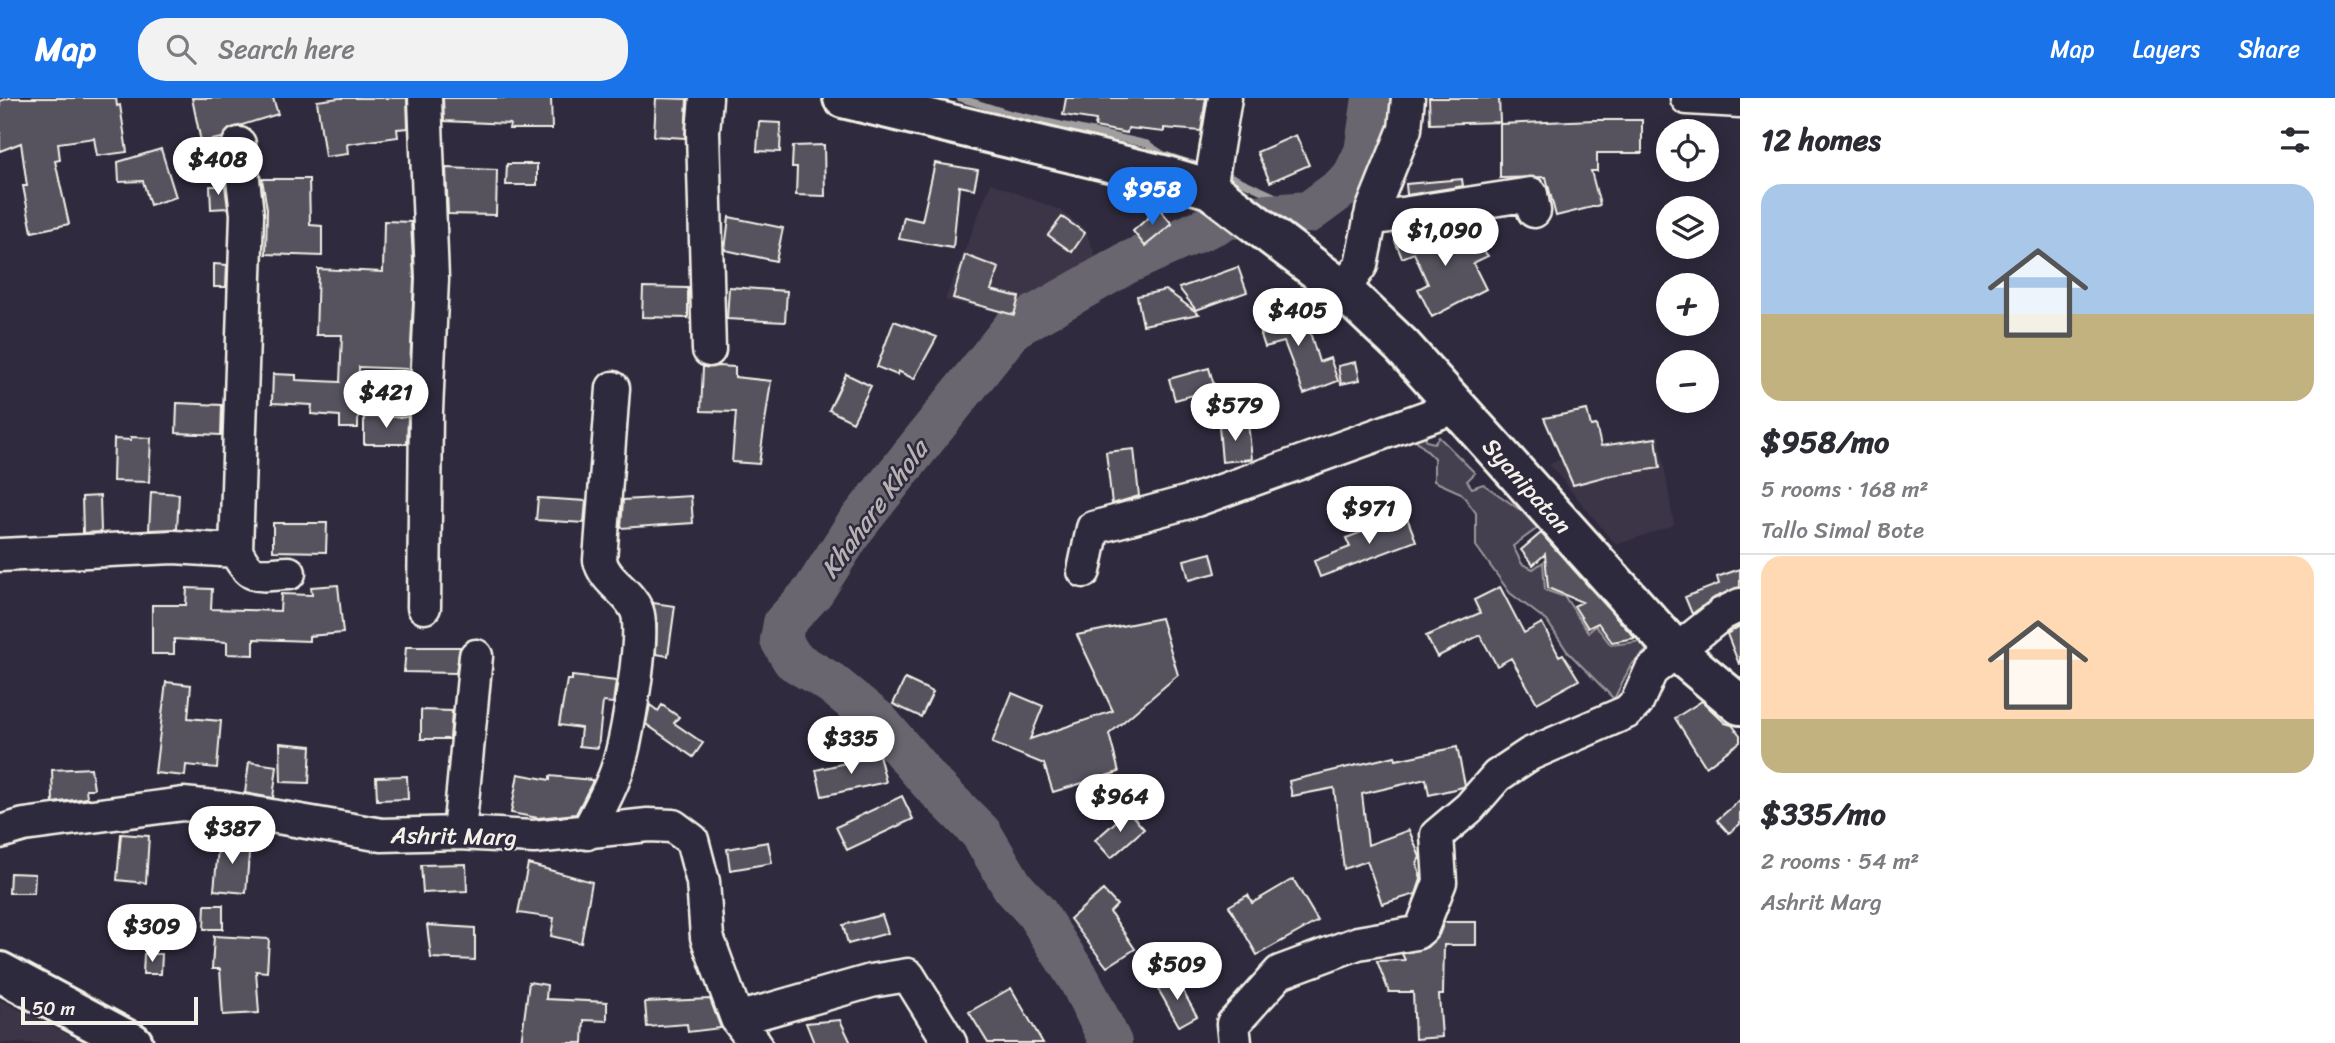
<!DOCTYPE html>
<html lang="en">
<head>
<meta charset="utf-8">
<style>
	:root { --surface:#fff; --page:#f2f2f3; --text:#2b2b33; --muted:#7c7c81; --line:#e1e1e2; --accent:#1a73e8 }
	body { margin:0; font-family:Sriracha,sans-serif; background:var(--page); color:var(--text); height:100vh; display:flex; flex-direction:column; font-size:26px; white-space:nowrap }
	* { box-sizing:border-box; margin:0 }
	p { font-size:23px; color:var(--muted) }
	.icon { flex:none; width:38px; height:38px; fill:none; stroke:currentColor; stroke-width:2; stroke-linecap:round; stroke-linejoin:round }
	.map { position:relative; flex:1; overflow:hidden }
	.side { display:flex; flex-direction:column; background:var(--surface); width:595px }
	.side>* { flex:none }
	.fabs { position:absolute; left:1656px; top:21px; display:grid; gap:14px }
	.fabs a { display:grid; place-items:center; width:63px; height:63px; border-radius:50%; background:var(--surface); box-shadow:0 4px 18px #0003; font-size:35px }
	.scale { position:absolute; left:21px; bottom:18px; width:177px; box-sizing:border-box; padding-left:7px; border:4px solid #f4f1e8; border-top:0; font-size:19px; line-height:24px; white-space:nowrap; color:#f4f1e8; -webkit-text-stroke:5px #2f2a3d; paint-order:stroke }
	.price { position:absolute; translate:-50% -60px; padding:0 16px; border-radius:24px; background:#fff; color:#222; font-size:23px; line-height:46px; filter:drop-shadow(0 2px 4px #0008) }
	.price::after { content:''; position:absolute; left:50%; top:42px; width:21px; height:16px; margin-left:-10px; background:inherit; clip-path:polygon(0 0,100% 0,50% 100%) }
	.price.on { background:var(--accent); color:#fff }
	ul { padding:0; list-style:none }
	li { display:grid; align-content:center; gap:14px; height:371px; padding:0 21px }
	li+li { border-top:2px solid var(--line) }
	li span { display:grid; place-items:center; height:217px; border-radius:21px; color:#555 }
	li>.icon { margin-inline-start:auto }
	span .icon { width:126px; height:126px; fill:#fffc; stroke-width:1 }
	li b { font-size:30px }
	h2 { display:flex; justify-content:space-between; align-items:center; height:84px; padding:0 21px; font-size:30px }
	header { display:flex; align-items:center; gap:42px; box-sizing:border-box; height:98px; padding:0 35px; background:var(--accent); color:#fff }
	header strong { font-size:33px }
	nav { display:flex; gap:38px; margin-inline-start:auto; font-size:24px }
	.search { width:490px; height:63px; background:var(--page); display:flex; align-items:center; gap:18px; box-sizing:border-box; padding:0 24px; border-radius:28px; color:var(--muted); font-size:26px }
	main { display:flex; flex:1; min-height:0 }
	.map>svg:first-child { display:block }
</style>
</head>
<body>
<header>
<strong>Map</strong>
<div class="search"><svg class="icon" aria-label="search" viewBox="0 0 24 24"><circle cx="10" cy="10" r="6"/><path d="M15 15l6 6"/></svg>Search here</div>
<nav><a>Map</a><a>Layers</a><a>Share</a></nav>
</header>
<main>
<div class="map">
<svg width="1740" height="945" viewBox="0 0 1740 945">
	<rect width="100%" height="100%" fill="#2f2a3d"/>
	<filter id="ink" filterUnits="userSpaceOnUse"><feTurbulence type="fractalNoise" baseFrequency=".0143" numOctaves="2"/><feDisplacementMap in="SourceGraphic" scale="14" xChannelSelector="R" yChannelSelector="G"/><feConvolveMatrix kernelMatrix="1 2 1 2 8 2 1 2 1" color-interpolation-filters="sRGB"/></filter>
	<g filter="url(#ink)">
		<path fill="#3b3647" d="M 991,85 L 1060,112 L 1085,131 L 1100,170 L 1016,218 L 945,202 Z
			M 1659,337 L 1674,427 L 1616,447 L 1549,366 L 1601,346 Z
			M 0,902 L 84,945 L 0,945 Z"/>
		<path fill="#454050" stroke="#9c989c" stroke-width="2" d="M 1406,332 L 1425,332 L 1426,343 L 1434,345 L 1439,339 L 1475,375 L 1467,383 L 1472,390 L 1483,386 L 1542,427 L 1513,448 L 1522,466 L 1533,471 L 1543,464 L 1545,492 L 1565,499 L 1588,534 L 1596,528 L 1611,547 L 1644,543 L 1646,553 L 1631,567 L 1614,601 L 1567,553 L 1547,523 L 1510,495 L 1476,448 L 1476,415 L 1461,395 L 1434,383 L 1434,360 Z"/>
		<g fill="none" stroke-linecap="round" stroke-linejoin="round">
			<path stroke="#a19ea0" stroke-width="7" d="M 960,0 L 1011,16 L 1147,46 L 1162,56 L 1193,66
				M 1225,76 L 1309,114"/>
			<path stroke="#6a6670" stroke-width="42" d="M 1111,945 L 1080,883 L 1036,814 L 1013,789 L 981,735 L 930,684 L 878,623 L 831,585 L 793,562 L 781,542 L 784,525 L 813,494 L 854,430 L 1013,230 L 1127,165 L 1228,120 L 1309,114 L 1351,83 L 1365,54 L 1373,0"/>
		</g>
		<path fill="#56525f" stroke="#f4f1e8" stroke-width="2" d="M 9,0 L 116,0 L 117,8 L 120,7 L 127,54 L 97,58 L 94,40 L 58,45 L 60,62 L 55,63 L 69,126 L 32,134 L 23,88 L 27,88 L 21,45 L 0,53 L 0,3 Z
			M 192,0 L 273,0 L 278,16 L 229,31 L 222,40 L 201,44 Z
			M 339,0 L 407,0 L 408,30 L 397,31 L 398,39 L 347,46 L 348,56 L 325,59 L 317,3 Z
			M 443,0 L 551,0 L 552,31 L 509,31 L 510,26 L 444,23 Z
			M 656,0 L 687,1 L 685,40 L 654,38 Z
			M 1066,0 L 1206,0 L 1201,33 L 1164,30 L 1164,34 L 1128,30 L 1127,35 L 1095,29 L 1096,22 L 1063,17 Z
			M 1429,0 L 1499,0 L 1500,24 L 1430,26 Z
			M 1595,22 L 1642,22 L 1642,55 L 1597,55 L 1597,73 L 1591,73 L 1600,107 L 1556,118 L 1546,79 L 1500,80 L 1500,26 Z
			M 759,24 L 781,25 L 780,54 L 757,53 Z
			M 1296,37 L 1309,67 L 1270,84 L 1257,54 Z
			M 824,47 L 825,98 L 796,97 L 797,69 L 792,69 L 793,48 Z
			M 161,51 L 176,99 L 150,107 L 143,83 L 119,84 L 118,64 Z
			M 935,65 L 978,72 L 974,91 L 959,88 L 953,150 L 899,141 L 904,119 L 922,123 Z
			M 507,66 L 537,66 L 537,87 L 506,87 Z
			M 446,70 L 497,72 L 496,117 L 448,116 Z
			M 262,81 L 309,81 L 310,127 L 322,128 L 322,158 L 266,156 L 267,111 Z
			M 1462,81 L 1463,88 L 1407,97 L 1406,86 Z
			M 210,88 L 225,88 L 228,110 L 211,111 Z
			M 1159,110 L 1172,126 L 1145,148 L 1133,133 Z
			M 729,119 L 783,130 L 776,163 L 725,152 Z
			M 1062,119 L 1085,135 L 1072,154 L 1048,137 Z
			M 384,123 L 411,124 L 414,181 L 410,271 L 359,269 L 358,330 L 340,330 L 340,318 L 311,316 L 312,307 L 272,305 L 273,276 L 296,277 L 296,282 L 340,284 L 342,237 L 316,237 L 318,171 L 383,174 Z
			M 1429,130 L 1436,149 L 1467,132 L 1488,158 L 1473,165 L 1486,191 L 1432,219 L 1418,191 L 1428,186 L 1414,155 L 1402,160 L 1395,143 Z
			M 965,157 L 999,170 L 991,192 L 1019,199 L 1014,217 L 953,200 Z
			M 214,166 L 227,167 L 226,189 L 214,189 Z
			M 1238,169 L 1247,194 L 1196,212 L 1179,190 Z
			M 643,189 L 688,190 L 688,220 L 642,219 Z
			M 729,189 L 787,193 L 785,224 L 727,221 Z
			M 1166,192 L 1199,216 L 1143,227 L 1137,198 Z
			M 1302,208 L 1319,264 L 1330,260 L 1338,283 L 1304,296 L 1284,244 L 1265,249 L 1256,222 Z
			M 894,223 L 937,239 L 914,281 L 898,273 L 897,277 L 877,269 Z
			M 1356,264 L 1360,282 L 1341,286 L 1338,268 Z
			M 718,268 L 735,269 L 735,279 L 771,283 L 759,366 L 732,364 L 736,314 L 701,313 L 703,269 Z
			M 1209,270 L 1215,291 L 1175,302 L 1169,281 Z
			M 846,276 L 871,288 L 853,324 L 829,312 Z
			M 177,305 L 222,307 L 221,337 L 176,335 Z
			M 1587,312 L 1591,328 L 1596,327 L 1601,348 L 1656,340 L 1660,370 L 1607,378 L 1573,387 L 1544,320 Z
			M 364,319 L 408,319 L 407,346 L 364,346 Z
			M 1248,325 L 1252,361 L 1222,364 L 1219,328 Z
			M 131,339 L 151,340 L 149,384 L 113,383 L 114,341 L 131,342 Z
			M 1134,351 L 1139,398 L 1112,406 L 1106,354 Z
			M 151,394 L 179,396 L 177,431 L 149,432 Z
			M 100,398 L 101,434 L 83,435 L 82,399 Z
			M 691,398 L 693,425 L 621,430 L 623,402 Z
			M 538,400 L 586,403 L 584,425 L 536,422 Z
			M 1406,417 L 1416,443 L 1320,479 L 1314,463 L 1350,449 L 1346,440 Z
			M 273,425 L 327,425 L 326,454 L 273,453 Z
			M 1541,435 L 1635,540 L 1612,544 L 1598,525 L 1588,530 L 1574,508 L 1582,504 L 1548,490 L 1545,456 L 1533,467 L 1521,452 Z
			M 1211,455 L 1216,475 L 1189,482 L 1184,462 Z
			M 1740,471 L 1740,489 L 1714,500 L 1692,516 L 1685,499 L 1719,486 L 1717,479 Z
			M 338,487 L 343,535 L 309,538 L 309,543 L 254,541 L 254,557 L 227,556 L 227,544 L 174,541 L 174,556 L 152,556 L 152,507 L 186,507 L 187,490 L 212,491 L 211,511 L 280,513 L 281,496 L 312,497 L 311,489 Z
			M 1500,489 L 1524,535 L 1542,525 L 1559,558 L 1563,556 L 1579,582 L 1537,605 L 1511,560 L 1497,568 L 1480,537 L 1437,559 L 1426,538 L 1480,515 L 1474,502 Z
			M 653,505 L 675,508 L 668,558 L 656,556 L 657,526 Z
			M 1161,520 L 1178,577 L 1109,636 L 1119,674 L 1053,694 L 1044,666 L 992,645 L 1012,595 L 1043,608 L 1030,641 L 1113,613 L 1077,537 Z
			M 1740,528 L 1740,566 L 1739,566 L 1727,536 Z
			M 406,549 L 460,549 L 456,575 L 404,574 Z
			M 572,578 L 616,583 L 613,605 L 603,604 L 598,650 L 579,648 L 581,630 L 559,627 L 567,582 L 572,582 Z
			M 905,581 L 933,594 L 921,619 L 893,606 Z
			M 166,584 L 191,587 L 188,620 L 221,623 L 217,670 L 186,667 L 185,678 L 155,675 Z
			M 1702,603 L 1725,625 L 1732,627 L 1740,637 L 1740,644 L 1706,669 L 1675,620 Z
			M 650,607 L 658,613 L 662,607 L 679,619 L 674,625 L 703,645 L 693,659 L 646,626 Z
			M 421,612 L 452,613 L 450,641 L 421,641 Z
			M 280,645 L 311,648 L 309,685 L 281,684 Z
			M 1457,649 L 1465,687 L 1463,689 L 1429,697 L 1426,681 L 1362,696 L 1368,747 L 1409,732 L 1420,759 L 1417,765 L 1421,781 L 1416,796 L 1382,806 L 1367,763 L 1344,771 L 1334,690 L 1292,698 L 1289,683 L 1395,658 L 1396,662 Z
			M 879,657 L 886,684 L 822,698 L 816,672 Z
			M 249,664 L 277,668 L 273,700 L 245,695 Z
			M 91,670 L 94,691 L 86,691 L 87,700 L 53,705 L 52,672 Z
			M 518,676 L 550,682 L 550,678 L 592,682 L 592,685 L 576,716 L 538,720 L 511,715 Z
			M 407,678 L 408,701 L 377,702 L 376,679 Z
			M 902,698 L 913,721 L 847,752 L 836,729 Z
			M 1740,702 L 1740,726 L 1729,735 L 1717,722 Z
			M 1128,713 L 1144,731 L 1111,760 L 1095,742 Z
			M 121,736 L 149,738 L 146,785 L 117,782 Z
			M 219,741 L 250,743 L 246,795 L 214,792 Z
			M 768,744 L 772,765 L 730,772 L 727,751 Z
			M 466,766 L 467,793 L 423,795 L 421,767 Z
			M 528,766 L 592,784 L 581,845 L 551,838 L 554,820 L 518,815 Z
			M 10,775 L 35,776 L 34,795 L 9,795 Z
			M 1293,781 L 1318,823 L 1257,857 L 1229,808 L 1248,797 L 1252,805 Z
			M 1103,792 L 1117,807 L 1110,814 L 1135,851 L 1107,869 L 1070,821 Z
			M 205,807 L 223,807 L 223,831 L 204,831 Z
			M 882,817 L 888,835 L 848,846 L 843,827 Z
			M 1444,824 L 1476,824 L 1476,847 L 1444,847 L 1443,897 L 1439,897 L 1442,939 L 1415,941 L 1413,894 L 1389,894 L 1377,863 L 1405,862 L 1402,856 L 1427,849 L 1439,837 Z
			M 427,827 L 475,830 L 475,862 L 431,860 Z
			M 214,838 L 269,841 L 267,874 L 256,873 L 259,915 L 223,917 L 220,871 L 212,871 Z
			M 144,856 L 162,856 L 161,876 L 143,876 Z
			M 1176,881 L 1197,918 L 1179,928 L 1158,891 Z
			M 529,884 L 547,887 L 546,901 L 607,904 L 607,923 L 584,922 L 583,945 L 521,945 Z
			M 1011,890 L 1043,945 L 988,945 L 969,914 Z
			M 710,901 L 721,930 L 688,934 L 687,926 L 647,929 L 645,904 Z
			M 840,922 L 851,945 L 814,945 L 806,925 Z"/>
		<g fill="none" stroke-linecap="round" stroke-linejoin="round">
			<g stroke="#f4f1e8" stroke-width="37">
				<path id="minor" d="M 706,0 L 703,33 L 709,252
					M 1687,0 L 1740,3
					M 1210,91 L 1225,0
					M 1370,121 L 1531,96 L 1534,113
					M 1343,192 L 1361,167 L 1372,113 L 1405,31 L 1408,0
					M 236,453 L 247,116 L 239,46
					M 0,457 L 174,449 L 236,453 C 251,483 258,476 289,475
					M 1084,473 L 1093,430 L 1196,402 L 1455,309
					M 424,509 L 426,313 L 432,181 L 425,0
					M 0,734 L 24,727 L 183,706 L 225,710 L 382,737 L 459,735 L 534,739 L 648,727 L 673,728 L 692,742 L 703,784 L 707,839 L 737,921 L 755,945
					M 459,735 L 476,558
					M 587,735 C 597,715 610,693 617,672 C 626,645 646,537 637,513 C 629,493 604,483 600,462 L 613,290
					M 737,921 L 871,883 L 908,877 L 950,945
					M 1235,945 L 1233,926 L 1280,874 L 1358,845 L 1416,835 L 1422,830 L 1440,784 L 1437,737 L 1469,710 L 1497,678 L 1530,656 L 1627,614 L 1637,604 L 1651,573 L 1722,516 L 1740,507"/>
			</g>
			<g stroke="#f4f1e8" stroke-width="44">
				<path id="major" d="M 843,0 L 1163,77 L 1210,91 L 1343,192 L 1402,248 L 1677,554 L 1740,607
					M 0,874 L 133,945"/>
			</g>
			<use href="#minor" stroke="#2f2a3d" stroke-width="32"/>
			<use href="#major" stroke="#2f2a3d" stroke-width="38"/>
		</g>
	</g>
	<g text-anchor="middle" stroke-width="5" stroke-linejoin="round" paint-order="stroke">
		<g font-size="24" fill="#f4f1e8" stroke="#2f2a3d">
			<text transform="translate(1527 388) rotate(48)" y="8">Syanipatan</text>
			<text transform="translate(454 738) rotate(1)" y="8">Ashrit Marg</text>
		</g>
		<g font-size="26" font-style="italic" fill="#b6b2b2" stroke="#2f2a3d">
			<text transform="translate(874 411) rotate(-54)" y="9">Khahare Khola</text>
		</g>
	</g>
</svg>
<div class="fabs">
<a><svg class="icon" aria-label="locate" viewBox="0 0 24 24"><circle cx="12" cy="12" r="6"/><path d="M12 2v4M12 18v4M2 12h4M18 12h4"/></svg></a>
<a><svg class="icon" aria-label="layers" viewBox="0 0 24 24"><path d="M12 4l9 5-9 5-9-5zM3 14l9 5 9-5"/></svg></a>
<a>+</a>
<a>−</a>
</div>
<div class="scale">50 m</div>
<b class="price" style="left:218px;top:99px">$408</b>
<b class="price on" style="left:1152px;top:129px">$958</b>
<b class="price" style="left:1445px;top:170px">$1,090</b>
<b class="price" style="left:1298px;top:250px">$405</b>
<b class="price" style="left:386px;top:332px">$421</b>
<b class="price" style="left:1235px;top:345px">$579</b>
<b class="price" style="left:1369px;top:448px">$971</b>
<b class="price" style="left:851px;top:678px">$335</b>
<b class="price" style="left:1120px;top:736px">$964</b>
<b class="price" style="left:232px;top:768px">$387</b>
<b class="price" style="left:152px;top:866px">$309</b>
<b class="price" style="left:1177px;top:904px">$509</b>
</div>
<section class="side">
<h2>12 homes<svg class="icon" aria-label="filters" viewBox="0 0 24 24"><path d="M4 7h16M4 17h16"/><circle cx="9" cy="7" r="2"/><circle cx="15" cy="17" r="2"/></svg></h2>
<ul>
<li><span style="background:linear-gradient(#a9c7e8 60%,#c2b280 0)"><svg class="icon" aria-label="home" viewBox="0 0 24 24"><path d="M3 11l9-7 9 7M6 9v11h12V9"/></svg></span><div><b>$958/mo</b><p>5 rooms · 168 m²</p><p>Tallo Simal Bote</p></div></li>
<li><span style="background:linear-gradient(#ffd9b3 75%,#c2b280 0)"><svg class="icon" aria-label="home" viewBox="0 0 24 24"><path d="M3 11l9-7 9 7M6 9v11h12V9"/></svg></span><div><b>$335/mo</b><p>2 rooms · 54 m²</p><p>Ashrit Marg</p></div></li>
</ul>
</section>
</main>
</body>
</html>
